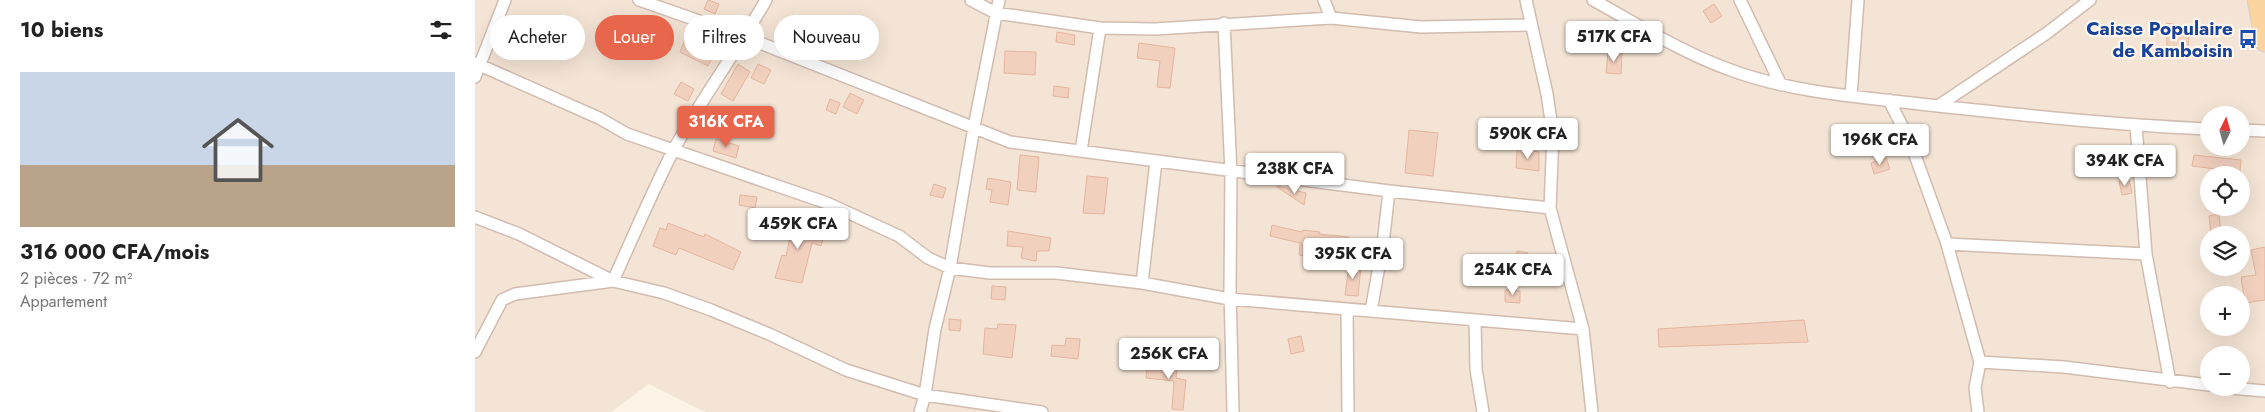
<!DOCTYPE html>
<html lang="fr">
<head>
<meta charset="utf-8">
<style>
	:root { --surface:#fff; --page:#f2f2f2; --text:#222; --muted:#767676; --line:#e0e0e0; --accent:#e7664c }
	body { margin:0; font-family:Jost,sans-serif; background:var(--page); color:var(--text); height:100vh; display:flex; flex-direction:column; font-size:19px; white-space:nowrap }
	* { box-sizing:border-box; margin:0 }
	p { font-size:16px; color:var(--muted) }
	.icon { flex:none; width:28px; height:28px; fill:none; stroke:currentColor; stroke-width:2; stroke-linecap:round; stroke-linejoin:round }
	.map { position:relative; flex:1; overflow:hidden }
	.panel { display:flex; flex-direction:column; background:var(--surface); width:475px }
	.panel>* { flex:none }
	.hud { position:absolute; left:15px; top:15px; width:475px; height:45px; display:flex; gap:10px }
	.needle { width:32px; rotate:5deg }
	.fabs { position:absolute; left:1725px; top:106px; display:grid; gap:10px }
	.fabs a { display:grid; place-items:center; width:50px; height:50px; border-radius:50%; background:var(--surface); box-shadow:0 5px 20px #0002; font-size:25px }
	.price { position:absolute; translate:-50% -42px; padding:0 11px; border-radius:5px; background:#fff; color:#222; font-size:16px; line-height:32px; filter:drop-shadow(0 1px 2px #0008) }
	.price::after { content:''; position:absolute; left:50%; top:30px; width:15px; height:11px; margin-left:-8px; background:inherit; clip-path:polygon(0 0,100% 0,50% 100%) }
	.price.active { background:var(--accent); color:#fff }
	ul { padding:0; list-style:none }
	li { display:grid; align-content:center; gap:10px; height:265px; padding:0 20px }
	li+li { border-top:1px solid var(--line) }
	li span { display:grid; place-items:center; height:155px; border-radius:0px; color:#555 }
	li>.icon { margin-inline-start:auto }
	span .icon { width:90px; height:90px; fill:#fffc; stroke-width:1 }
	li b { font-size:21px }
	h2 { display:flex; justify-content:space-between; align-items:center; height:60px; padding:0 20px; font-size:21px }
	.tag { padding:0 18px; border-radius:22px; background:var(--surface); box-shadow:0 5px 20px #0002; font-size:18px; line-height:45px }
	.tag.active { background:var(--accent); color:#fff }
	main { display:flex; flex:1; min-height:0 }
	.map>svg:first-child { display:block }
</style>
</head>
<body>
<main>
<section class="panel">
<h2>10 biens<svg class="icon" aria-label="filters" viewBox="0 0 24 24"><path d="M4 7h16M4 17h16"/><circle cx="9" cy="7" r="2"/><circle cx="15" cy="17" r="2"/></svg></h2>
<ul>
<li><span style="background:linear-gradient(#c9d6e8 60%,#b9a48a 0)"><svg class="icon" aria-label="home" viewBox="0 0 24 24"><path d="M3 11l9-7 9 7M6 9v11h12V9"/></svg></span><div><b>316 000 CFA/mois</b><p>2 pièces · 72 m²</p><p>Appartement</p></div></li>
</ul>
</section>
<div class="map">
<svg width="1790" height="412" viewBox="0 0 1790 412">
	<rect width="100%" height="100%" fill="#fdf3e7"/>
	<path fill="#f4e4d5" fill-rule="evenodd" d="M 0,0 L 1790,0 L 1790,412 L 230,412 L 174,384 L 136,412 L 0,412 ZM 1734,115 L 1766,115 L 1766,148 L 1734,148 ZM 1734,175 L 1766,175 L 1766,208 L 1734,208 ZM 1734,235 L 1766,235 L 1766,268 L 1734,268 ZM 1734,295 L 1766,295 L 1766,328 L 1734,328 ZM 1734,355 L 1766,355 L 1766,388 L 1734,388 Z"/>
	<path fill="#f2d0be" stroke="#e5b59e" d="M 233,0 L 244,4 L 240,14 L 229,9 Z
		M 1239,4 L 1247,16 L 1236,23 L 1228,11 Z
		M 1691,23 L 1714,26 L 1713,48 L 1692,46 Z
		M 314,27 L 325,33 L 318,45 L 307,40 Z
		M 214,30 L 228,34 L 224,46 L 239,54 L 233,66 L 205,52 Z
		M 582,32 L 600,35 L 599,45 L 581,42 Z
		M 664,43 L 700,48 L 695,88 L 682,87 L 685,61 L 662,58 Z
		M 530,51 L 561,52 L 560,75 L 529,73 Z
		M 1133,52 L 1147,53 L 1146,74 L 1131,73 Z
		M 263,64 L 275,72 L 258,101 L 246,94 Z
		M 283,64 L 296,70 L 289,84 L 276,78 Z
		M 206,82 L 219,89 L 213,101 L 199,94 Z
		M 579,86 L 594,88 L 593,98 L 578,96 Z
		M 375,93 L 389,100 L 382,114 L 368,107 Z
		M 355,99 L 365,103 L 361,114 L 351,110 Z
		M 934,130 L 963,133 L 958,176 L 930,173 Z
		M 241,139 L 264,146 L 261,158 L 238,151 Z
		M 1042,149 L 1064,152 L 1064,171 L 1041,168 Z
		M 545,155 L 564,157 L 561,192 L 542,190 Z
		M 1719,155 L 1766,160 L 1765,172 L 1717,166 Z
		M 1411,158 L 1415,169 L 1399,174 L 1396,163 Z
		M 612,176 L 633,178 L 629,214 L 608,213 Z
		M 513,178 L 536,182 L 533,205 L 515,202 L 517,190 L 511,189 Z
		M 1654,179 L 1657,193 L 1647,195 L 1644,181 Z
		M 459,184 L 471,188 L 468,198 L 455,195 Z
		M 802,186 L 831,193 L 829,205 L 802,187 Z
		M 265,195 L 282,197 L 280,208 L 264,205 Z
		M 1744,214 L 1746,235 L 1736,235 L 1734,216 Z
		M 309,219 L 351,229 L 346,246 L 337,243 L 327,283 L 300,278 L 307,255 L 311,256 L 316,232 L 306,229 Z
		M 193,223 L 229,237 L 230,234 L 266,252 L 258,270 L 204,248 L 201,255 L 178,246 L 185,228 L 191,230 Z
		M 797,225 L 827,232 L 828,230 L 845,232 L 844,234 L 874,237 L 872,259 L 824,255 L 825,243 L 795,236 Z
		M 533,231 L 576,238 L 574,251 L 562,251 L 561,261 L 546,258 L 548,247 L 532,246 Z
		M 1790,247 L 1790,300 L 1770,303 L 1766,277 L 1781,275 L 1776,250 Z
		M 1042,251 L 1053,253 L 1051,267 L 1040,266 Z
		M 874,264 L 886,266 L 883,296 L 870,295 Z
		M 517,286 L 531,287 L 530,300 L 516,299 Z
		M 1030,290 L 1045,291 L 1045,303 L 1030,302 Z
		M 474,319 L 486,320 L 485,331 L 474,330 Z
		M 1329,320 L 1333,342 L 1184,347 L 1183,329 Z
		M 523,324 L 541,325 L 537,358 L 508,354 L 510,328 L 522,329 Z
		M 826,336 L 829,351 L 816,354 L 813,339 Z
		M 591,338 L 605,339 L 603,359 L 576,356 L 577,345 L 590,346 Z
		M 673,360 L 703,363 L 701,378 L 711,380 L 708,410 L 697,409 L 699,381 L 671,378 Z"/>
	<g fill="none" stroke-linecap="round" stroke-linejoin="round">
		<g stroke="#d1bcaf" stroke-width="14">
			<path id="street" d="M 164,0 L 270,37 L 535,142 L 914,191
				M 496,0 L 521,13 L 625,28 L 680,29 L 856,18 L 946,27 L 1055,25
				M 849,0 L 856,18
				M 1051,0 L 1072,94 L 1078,134 L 1075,208 L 1108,329 L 1117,412
				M 1118,0 C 1162,24 1206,52 1253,69 C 1316,93 1387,97 1454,105 C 1547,115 1640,125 1734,129
				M 1265,0 L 1306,85
				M 749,23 L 756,172 L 755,290 L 758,412
				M 0,63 L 124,118 L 152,134 L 352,203 L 424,236 L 453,258 L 475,268 L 515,273 L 581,273 L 667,283 L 755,299 L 1108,329
				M 0,77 L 30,0
				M 1376,96 L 1383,0
				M 1414,100 L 1436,144 L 1472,244 L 1505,362 L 1500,388 L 1503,412
				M 1463,106 L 1572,33 L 1615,0
				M 1661,126 L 1671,254 L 1695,382
				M 1766,130 L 1790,131
				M 606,151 L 625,28
				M 0,217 L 44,234 L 138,281 L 189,293 L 236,310 L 294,334 L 371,370 L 450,395 L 567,412
				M 1472,244 L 1671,254
				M 667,283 L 681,161
				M 872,309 L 873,412
				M 896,311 L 908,244 L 914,191 L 1075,208
				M 1000,320 L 1001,369 L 1008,412
				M 0,352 L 27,300 L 40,294 L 138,281 C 158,237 177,192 199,149 C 227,98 262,51 291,0
				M 1505,362 L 1589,367 L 1734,385
				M 1755,388 L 1790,391
				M 445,412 L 450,395 L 460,329 L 475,268 L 499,127 L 524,0"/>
		</g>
		<g stroke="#d9d0cd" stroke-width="21">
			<path id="primary" d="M 1782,0 L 1790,42"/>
		</g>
		<use href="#street" stroke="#fff" stroke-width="11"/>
		<use href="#primary" stroke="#fbd49f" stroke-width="19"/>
	</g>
	<defs>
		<g id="bus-bare" transform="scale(1.5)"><path d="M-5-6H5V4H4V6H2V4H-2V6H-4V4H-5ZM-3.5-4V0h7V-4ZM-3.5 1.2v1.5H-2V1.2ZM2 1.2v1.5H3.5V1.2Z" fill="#1a4fb4" stroke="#fff7ee" stroke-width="2.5" paint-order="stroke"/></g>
	</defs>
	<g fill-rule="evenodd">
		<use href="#bus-bare" x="1773" y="39"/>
	</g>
	<g text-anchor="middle" stroke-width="4.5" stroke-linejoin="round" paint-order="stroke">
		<g font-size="19" font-weight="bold" fill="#164399" stroke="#fff7ee" text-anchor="end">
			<text x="1758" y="35">Caisse Populaire<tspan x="1758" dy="22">de Kamboisin</tspan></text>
		</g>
	</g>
</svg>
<div class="fabs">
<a><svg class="needle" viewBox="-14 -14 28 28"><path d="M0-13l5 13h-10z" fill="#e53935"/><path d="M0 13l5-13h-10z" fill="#767676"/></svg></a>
<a><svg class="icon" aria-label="locate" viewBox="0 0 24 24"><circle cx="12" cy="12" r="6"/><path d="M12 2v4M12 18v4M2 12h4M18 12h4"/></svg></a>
<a><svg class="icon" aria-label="layers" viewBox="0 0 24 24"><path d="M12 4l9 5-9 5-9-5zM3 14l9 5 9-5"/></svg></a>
<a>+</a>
<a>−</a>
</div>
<b class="price" style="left:1139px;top:63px">517K CFA</b>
<b class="price active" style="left:251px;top:148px">316K CFA</b>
<b class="price" style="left:1053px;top:160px">590K CFA</b>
<b class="price" style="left:1405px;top:166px">196K CFA</b>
<b class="price" style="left:1650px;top:187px">394K CFA</b>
<b class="price" style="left:820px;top:195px">238K CFA</b>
<b class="price" style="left:323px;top:250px">459K CFA</b>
<b class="price" style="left:878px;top:280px">395K CFA</b>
<b class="price" style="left:1038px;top:296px">254K CFA</b>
<b class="price" style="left:694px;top:380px">256K CFA</b>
<div class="hud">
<a class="tag">Acheter</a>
<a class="tag active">Louer</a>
<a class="tag">Filtres</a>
<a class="tag">Nouveau</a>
</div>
</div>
</main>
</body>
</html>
